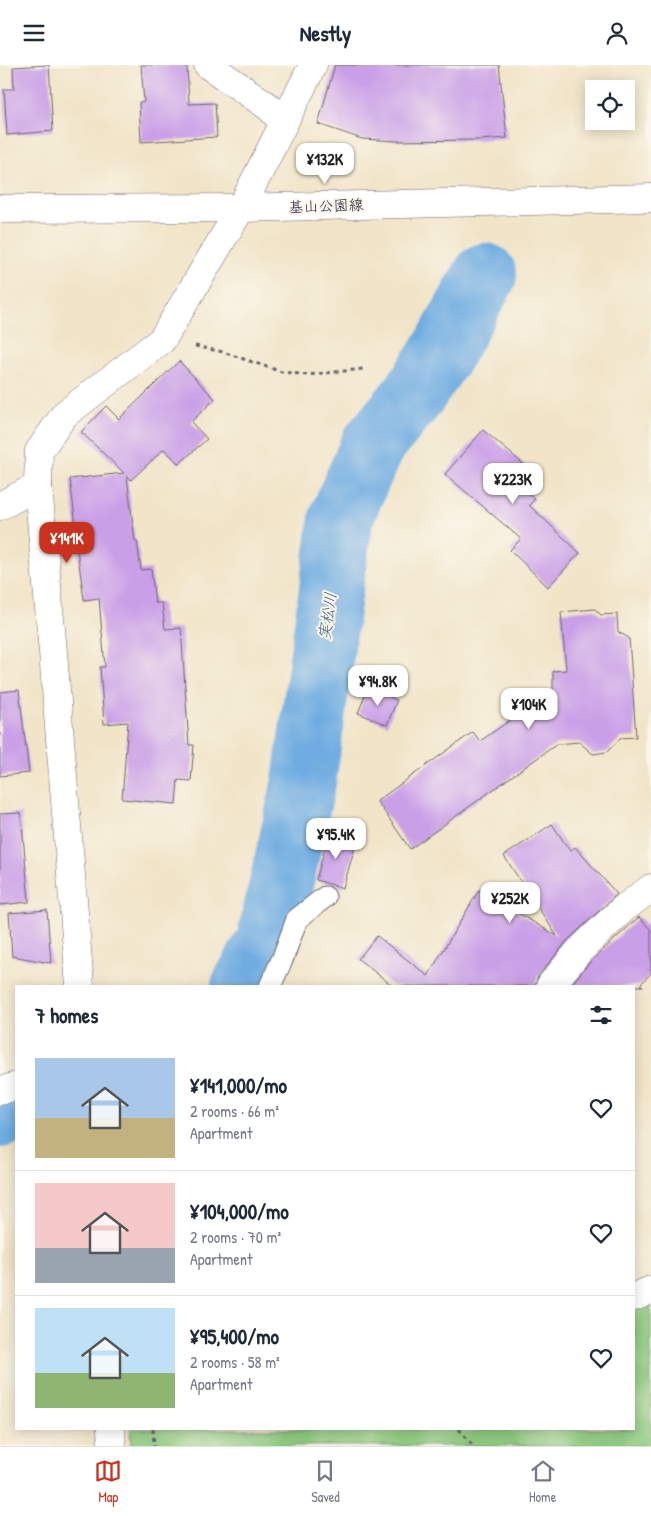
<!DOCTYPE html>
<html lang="en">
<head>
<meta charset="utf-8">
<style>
	:root { --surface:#fff; --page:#f6f6f7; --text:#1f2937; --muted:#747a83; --line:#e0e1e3; --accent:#c8321e }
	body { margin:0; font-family:"Patrick Hand","Klee One",sans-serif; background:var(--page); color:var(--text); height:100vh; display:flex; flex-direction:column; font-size:19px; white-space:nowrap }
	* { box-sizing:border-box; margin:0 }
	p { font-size:16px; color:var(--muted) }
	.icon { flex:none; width:28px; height:28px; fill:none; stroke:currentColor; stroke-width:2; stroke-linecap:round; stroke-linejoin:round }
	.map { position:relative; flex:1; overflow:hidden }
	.details { position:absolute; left:15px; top:920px; width:620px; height:445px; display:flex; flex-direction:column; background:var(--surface); border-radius:0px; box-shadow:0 2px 12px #0003 }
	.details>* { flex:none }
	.controls { position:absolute; left:585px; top:15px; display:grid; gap:10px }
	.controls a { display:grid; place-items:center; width:50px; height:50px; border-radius:0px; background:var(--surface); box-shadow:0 2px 12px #0003; font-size:25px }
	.price { position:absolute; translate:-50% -42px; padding:0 11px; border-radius:10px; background:#fff; color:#222; font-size:16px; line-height:32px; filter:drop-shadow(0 1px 2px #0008) }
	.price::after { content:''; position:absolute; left:50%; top:30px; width:15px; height:11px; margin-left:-8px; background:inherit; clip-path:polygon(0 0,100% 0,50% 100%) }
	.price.on { background:var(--accent); color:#fff }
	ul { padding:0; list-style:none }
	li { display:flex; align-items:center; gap:15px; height:125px; padding:0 20px }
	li+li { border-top:1px solid var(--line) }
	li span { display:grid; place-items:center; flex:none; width:140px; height:100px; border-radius:0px; color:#555 }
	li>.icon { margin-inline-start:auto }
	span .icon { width:60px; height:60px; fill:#fffc; stroke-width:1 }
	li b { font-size:21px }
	h2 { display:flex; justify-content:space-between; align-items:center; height:60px; padding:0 20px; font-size:21px }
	header { display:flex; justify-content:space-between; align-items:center; height:65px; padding:0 20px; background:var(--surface); font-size:22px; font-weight:800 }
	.menu { display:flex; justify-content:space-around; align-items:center; height:70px; border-top:1px solid var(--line); background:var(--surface); font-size:14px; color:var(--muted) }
	.menu a { display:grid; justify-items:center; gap:2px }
	.menu .on { color:var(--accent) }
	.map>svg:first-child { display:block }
</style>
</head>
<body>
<header><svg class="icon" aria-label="menu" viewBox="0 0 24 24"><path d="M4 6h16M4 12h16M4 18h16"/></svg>Nestly<svg class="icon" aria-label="person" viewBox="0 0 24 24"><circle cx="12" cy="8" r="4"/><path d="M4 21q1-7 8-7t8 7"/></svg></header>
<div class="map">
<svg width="651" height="1381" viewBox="0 0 651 1381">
	<rect width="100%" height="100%" fill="#fbf7ec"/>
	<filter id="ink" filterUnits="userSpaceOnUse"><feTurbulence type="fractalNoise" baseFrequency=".02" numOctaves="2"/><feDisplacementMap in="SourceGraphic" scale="10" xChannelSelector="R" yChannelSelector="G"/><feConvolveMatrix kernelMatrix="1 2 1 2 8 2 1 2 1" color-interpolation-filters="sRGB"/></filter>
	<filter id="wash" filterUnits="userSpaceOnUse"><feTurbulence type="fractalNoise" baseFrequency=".0096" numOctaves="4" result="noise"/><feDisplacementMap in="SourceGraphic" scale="20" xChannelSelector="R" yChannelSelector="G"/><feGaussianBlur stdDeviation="1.12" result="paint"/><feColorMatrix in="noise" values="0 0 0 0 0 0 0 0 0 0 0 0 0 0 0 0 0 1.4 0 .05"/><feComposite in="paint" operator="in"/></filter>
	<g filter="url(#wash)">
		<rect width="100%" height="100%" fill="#f1e4c7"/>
		<path fill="#8dc97e" stroke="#58765c" d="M 651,1231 L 651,1381 L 131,1381 L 130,1364 L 634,1364 L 634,1237 Z"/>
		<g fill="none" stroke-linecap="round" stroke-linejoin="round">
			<path stroke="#6eace1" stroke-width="64" d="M 243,921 L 268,877 L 304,717 L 341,453 L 372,381 L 413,331 L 445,283 L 485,210
				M 0,1051 L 16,1047"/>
		</g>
		<g id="blocks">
			<path fill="#c99fe7" d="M 49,0 L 53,66 L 7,70 L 4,24 L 14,24 L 13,2 Z
				M 141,0 L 187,0 L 189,39 L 215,38 L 217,72 L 141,77 L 139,37 L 144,37 Z
				M 335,0 L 499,0 L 507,73 L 479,75 L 396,76 L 362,74 L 318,59 Z
				M 179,296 L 215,334 L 191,357 L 207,374 L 179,399 L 164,384 L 131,415 L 127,411 L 135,476 L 137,476 L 141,505 L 151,504 L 155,538 L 162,538 L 165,564 L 181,563 L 189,680 L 194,680 L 191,716 L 178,715 L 176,739 L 122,734 L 128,657 L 104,659 L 100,602 L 105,602 L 99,533 L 84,535 L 77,484 L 79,484 L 70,414 L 124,408 L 81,367 L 106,341 L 119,354 Z
				M 483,365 L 539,412 L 527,427 L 535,434 L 529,440 L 580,488 L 548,522 L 510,485 L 521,474 L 445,409 Z
				M 595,544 L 601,550 L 617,549 L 618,567 L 629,573 L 636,672 L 620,673 L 607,687 L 593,689 L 579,677 L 557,679 L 410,784 L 377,736 L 473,667 L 480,676 L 553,626 L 553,606 L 566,605 L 561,547 Z
				M 368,623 L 397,635 L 387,660 L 358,648 Z
				M 19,625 L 29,708 L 0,711 L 0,627 Z
				M 21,748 L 29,837 L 0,840 L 0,749 Z
				M 552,759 L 570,786 L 575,782 L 617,829 L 567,876 L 538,911 L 535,921 L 393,921 L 358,894 L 377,871 L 428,911 L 479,825 L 557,871 L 504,791 Z
				M 329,768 L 357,775 L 343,823 L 316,815 Z
				M 47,845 L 51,898 L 12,891 L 9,848 Z
				M 639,852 L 651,865 L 651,908 L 640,920 L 643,921 L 570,921 L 590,897 Z"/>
		</g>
	</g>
	<g filter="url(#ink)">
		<use href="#blocks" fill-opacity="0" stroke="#6a666c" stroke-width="1"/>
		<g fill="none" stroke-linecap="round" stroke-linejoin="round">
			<g stroke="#6a666c" stroke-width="23">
				<path id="service" d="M 270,921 L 282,895 L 297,854 L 325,832"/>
			</g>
			<g stroke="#6a666c" stroke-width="29">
				<path id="minor" d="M 208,0 L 269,42 L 284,58
					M 241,143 L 313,0
					M 0,441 L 38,421
					M 550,921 L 579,886 L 623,844 L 651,823
					M 0,1026 L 16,1021
					M 634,1232 L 651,1225"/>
			</g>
			<g stroke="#6a666c" stroke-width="29">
				<path id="tertiary" d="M 80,921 L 53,587 L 38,421 L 39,386 L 65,349 L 162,275 L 241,143
					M 111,1364 L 112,1381"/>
			</g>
			<g stroke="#6a666c" stroke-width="29">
				<path id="secondary" d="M 0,144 L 241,143 L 651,133"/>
			</g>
			<path stroke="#6a666c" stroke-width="3" stroke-dasharray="4 4" stroke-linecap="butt" d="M 195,281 L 223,287 L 282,307 L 307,310 L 363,304
				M 153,1364 L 154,1381
				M 459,1364 L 473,1381"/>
			<use href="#service" stroke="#fff" stroke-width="21"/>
			<use href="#minor" stroke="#fff" stroke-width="28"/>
			<use href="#tertiary" stroke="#fff" stroke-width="28"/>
			<use href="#secondary" stroke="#fff" stroke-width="28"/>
		</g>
	</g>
	<g text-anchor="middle" stroke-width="4" stroke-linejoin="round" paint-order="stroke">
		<g font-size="15" fill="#22223b" stroke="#fbf7ec">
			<text transform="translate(326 141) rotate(-2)" y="5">基山公園線</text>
		</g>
		<g font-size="16" font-style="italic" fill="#40597d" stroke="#fbf7ec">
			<text transform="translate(327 551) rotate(-82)" y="6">実松川</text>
		</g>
	</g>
</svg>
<div class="controls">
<a><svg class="icon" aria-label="locate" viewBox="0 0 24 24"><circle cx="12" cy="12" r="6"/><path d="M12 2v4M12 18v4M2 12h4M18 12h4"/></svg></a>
</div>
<b class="price" style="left:325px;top:120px">¥132K</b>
<b class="price" style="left:513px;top:440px">¥223K</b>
<b class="price on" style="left:67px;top:499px">¥141K</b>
<b class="price" style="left:378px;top:642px">¥94.8K</b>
<b class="price" style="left:529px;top:665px">¥104K</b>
<b class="price" style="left:336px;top:795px">¥95.4K</b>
<b class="price" style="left:510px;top:859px">¥252K</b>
<section class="details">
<h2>7 homes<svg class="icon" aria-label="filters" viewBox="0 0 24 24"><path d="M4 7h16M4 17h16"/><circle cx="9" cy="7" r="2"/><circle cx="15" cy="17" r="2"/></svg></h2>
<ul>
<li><span style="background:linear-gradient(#a9c7e8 60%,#c2b280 0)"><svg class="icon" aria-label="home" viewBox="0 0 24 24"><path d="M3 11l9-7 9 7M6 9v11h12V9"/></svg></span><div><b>¥141,000/mo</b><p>2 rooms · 66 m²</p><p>Apartment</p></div><svg class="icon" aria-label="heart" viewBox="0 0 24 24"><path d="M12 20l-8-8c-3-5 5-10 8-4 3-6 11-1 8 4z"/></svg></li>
<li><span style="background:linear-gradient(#f6c9c9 65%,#9aa5b1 0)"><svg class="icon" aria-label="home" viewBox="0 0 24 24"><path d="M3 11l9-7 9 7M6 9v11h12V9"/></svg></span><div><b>¥104,000/mo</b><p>2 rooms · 70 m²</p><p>Apartment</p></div><svg class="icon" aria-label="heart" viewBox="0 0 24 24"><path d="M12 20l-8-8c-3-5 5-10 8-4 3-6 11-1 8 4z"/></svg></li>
<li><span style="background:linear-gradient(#bfe0f5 65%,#8fb573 0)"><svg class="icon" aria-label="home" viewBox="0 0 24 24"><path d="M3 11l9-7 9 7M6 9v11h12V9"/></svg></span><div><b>¥95,400/mo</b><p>2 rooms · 58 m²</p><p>Apartment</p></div><svg class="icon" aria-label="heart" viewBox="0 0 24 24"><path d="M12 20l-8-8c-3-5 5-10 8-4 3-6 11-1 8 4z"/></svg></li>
</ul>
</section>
</div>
<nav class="menu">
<a class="on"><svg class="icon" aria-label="map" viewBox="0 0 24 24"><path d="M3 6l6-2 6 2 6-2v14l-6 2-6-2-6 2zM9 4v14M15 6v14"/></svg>Map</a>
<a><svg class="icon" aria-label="saved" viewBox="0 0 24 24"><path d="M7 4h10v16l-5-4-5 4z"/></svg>Saved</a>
<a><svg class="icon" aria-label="home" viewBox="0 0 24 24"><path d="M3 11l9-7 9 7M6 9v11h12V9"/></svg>Home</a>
</nav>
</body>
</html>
